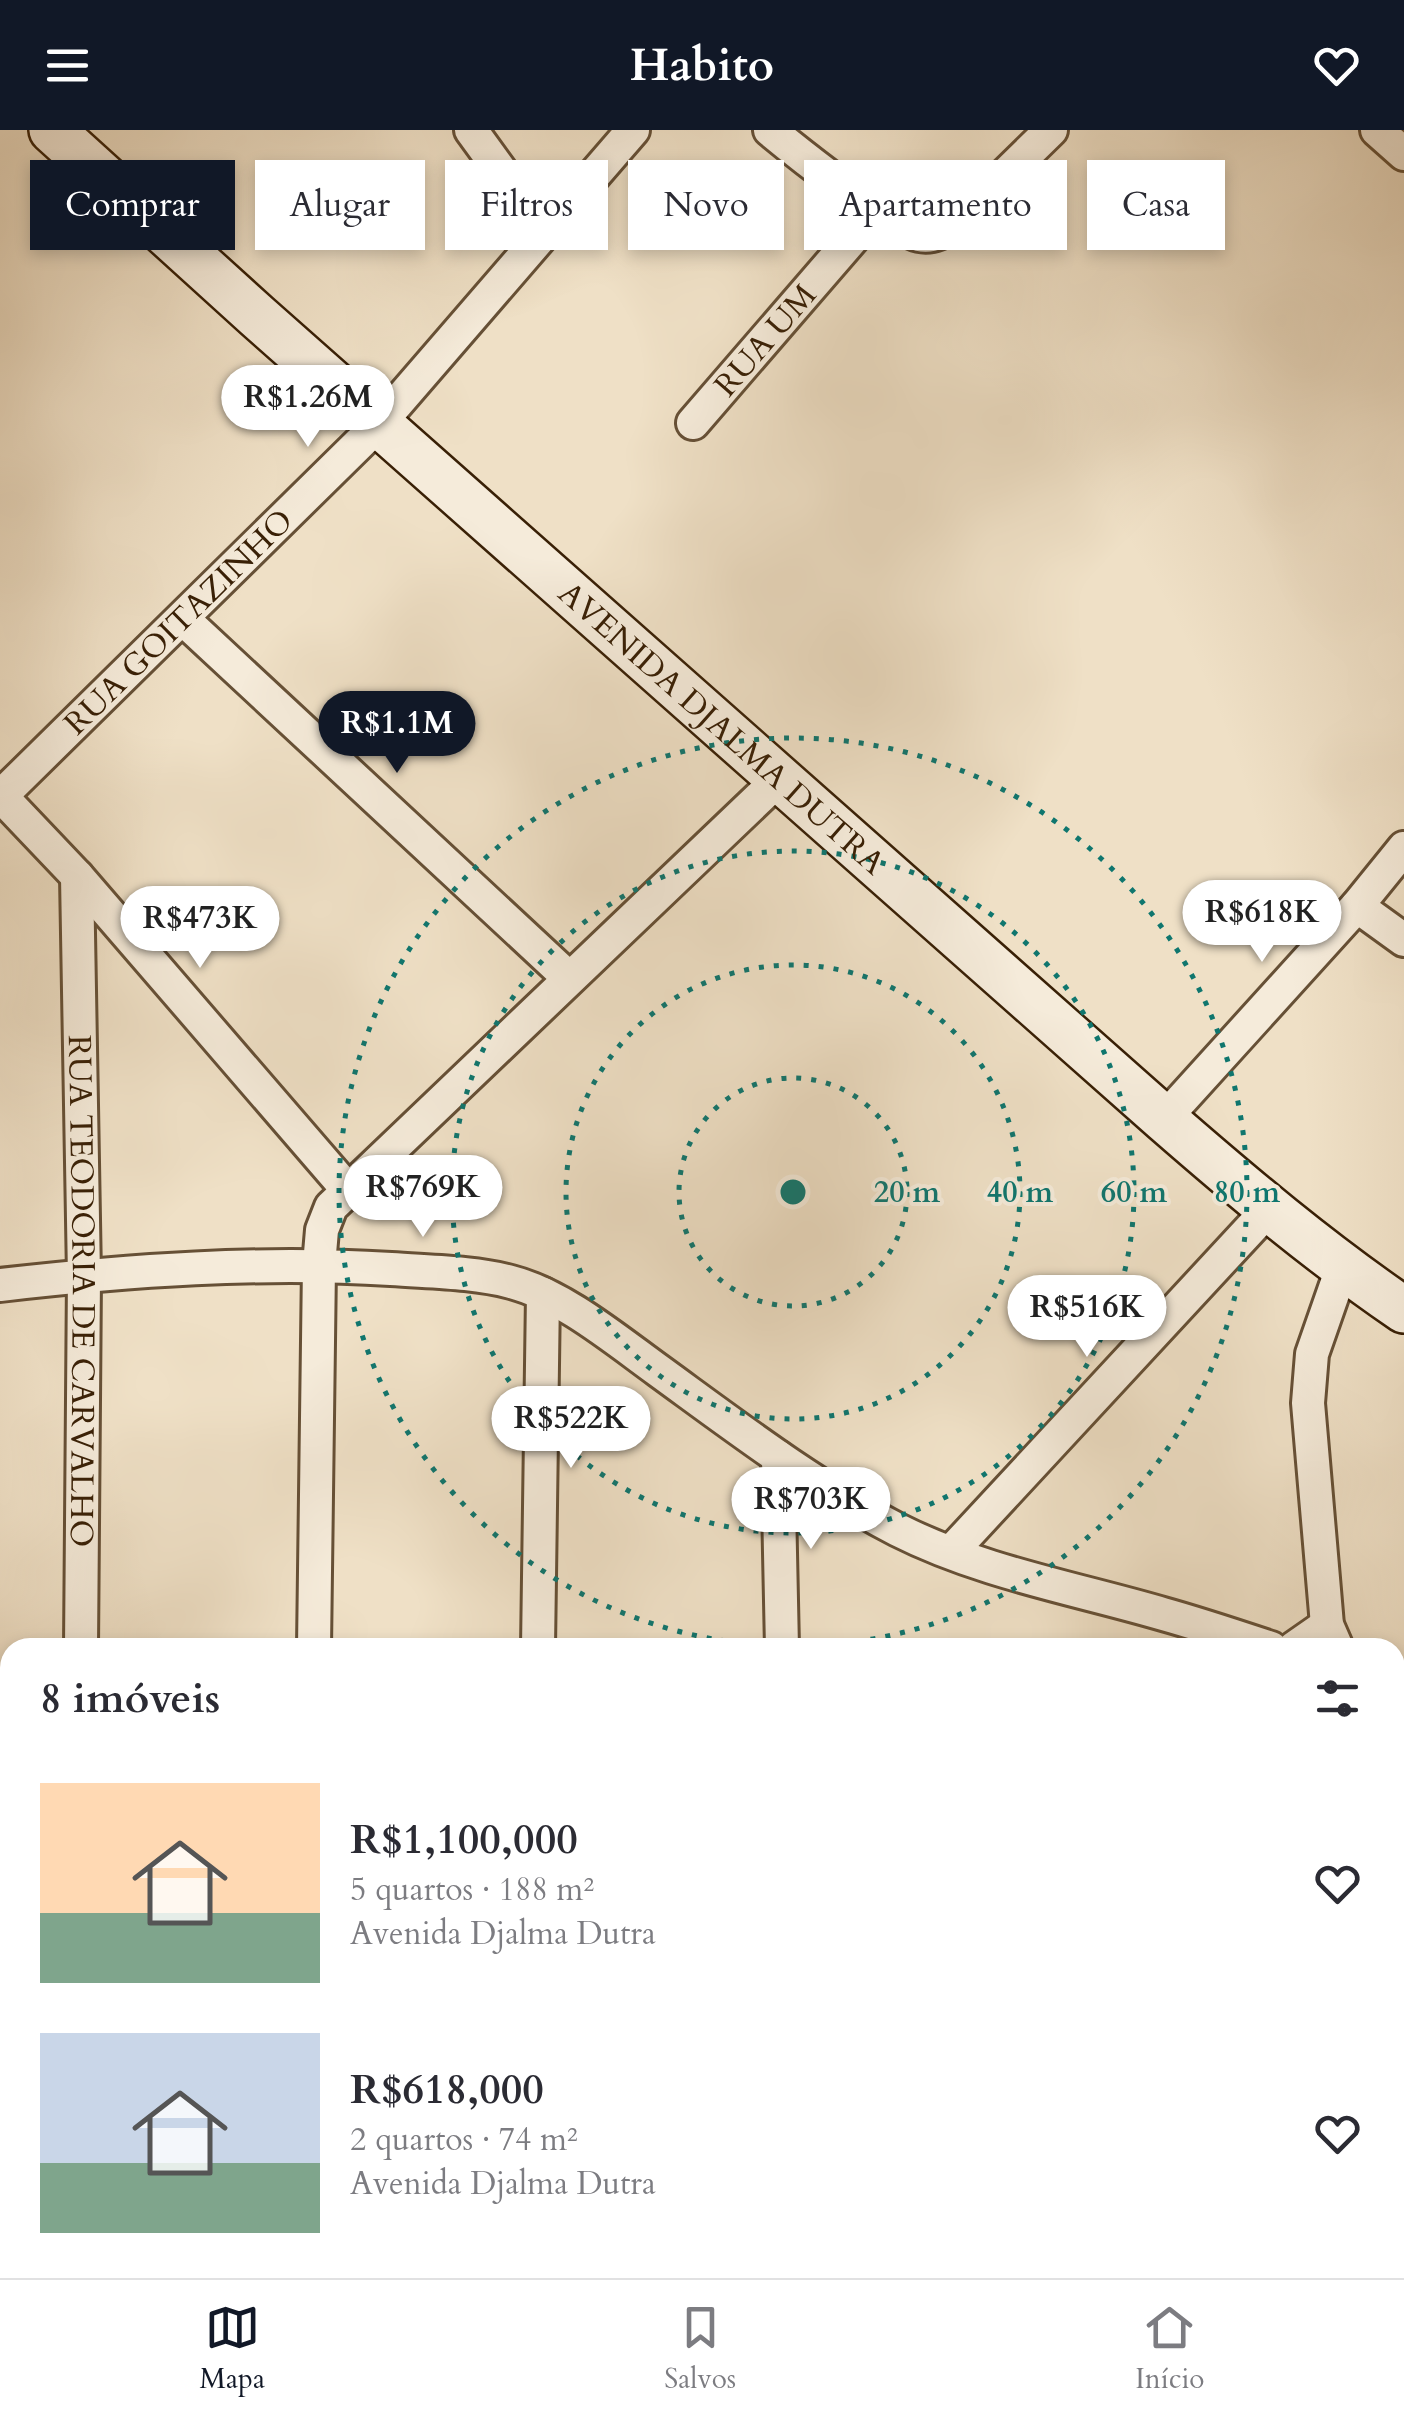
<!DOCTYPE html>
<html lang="pt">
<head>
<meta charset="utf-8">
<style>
	:root { --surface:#fff; --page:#f2f2f3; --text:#2b2b33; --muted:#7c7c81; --line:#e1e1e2; --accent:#111827 }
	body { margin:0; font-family:Cardo,serif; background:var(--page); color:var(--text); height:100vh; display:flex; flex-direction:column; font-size:38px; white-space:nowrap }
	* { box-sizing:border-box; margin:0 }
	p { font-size:32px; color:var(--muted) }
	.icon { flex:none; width:55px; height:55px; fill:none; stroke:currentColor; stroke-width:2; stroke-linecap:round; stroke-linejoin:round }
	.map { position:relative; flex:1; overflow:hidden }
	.side { position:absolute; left:0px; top:1508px; width:1405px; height:642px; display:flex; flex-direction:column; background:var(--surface); border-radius:30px 30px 0 0; box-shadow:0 5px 15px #0003 }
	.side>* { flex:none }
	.top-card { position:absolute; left:30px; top:30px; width:1345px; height:90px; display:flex; gap:20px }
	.price { position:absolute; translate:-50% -85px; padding:0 22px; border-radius:35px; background:#fff; color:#222; font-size:32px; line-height:65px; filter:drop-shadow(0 2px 5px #0008) }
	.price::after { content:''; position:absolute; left:50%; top:60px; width:30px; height:22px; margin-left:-15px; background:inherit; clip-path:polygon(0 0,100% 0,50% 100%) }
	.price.selected { background:var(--accent); color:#fff }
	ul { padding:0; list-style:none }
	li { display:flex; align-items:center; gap:30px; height:250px; padding:0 40px }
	li span { display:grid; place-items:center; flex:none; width:280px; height:200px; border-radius:0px; color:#555 }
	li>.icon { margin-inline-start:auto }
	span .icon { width:120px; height:120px; fill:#fffc; stroke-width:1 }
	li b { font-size:42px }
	h2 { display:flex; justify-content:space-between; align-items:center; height:120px; padding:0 40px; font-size:42px }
	.pill { padding:0 35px; border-radius:0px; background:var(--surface); box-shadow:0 5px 15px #0003; font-size:35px; line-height:90px }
	.pill.selected { background:var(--accent); color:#fff }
	header { display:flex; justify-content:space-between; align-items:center; height:130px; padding:0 40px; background:var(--accent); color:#fff; font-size:45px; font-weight:700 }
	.tabs { display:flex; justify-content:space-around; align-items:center; height:140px; border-top:2px solid var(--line); background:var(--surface); font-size:28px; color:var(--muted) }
	.tabs a { display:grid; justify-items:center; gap:5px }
	.tabs .selected { color:var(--accent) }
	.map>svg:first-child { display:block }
</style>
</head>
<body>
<header><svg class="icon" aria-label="menu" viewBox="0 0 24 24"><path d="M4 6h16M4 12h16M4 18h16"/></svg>Habito<svg class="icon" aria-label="heart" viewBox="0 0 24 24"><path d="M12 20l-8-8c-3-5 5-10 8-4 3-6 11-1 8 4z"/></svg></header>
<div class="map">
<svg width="1404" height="2148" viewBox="0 0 1404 2148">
	<rect width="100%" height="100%" fill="#efe0c6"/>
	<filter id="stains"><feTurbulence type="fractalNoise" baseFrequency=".002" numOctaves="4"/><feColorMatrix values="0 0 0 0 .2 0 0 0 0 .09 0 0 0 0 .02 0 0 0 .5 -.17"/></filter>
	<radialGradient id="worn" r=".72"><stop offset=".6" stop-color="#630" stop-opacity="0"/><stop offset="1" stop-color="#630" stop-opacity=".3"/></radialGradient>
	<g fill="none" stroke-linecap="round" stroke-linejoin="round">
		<g stroke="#665036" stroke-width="38">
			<g id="street">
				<path d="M 471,0 L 545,102"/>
				<path d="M 770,0 C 794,20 895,100 919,105 C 933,108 945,101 956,93 L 1051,0"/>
				<path d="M 1377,0 L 1404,24"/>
				<path id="s1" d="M 693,293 L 877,80"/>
				<path d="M 183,489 L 569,848"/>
				<path id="s2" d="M 0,667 L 379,294 L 633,0"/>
				<path d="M 2,667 L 77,746 L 348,1060"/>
				<path id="s3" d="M 77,746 L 84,1146 L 81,1518"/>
				<path d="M 1357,776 L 1404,810"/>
				<path d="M 1164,989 L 1357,776 L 1404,718"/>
				<path d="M 0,1155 C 130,1140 260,1131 391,1139 C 431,1142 473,1142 511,1152 C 562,1165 616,1210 659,1241 C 736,1297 813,1356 898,1400 C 981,1442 1074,1458 1163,1484 C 1199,1494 1235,1506 1271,1518"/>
				<path d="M 778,1327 L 782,1518"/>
				<path d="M 951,1422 L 1268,1080"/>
				<path d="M 314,1518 L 319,1135 L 322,1100 L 331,1077 L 779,649"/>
				<path d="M 538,1518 L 543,1164"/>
				<path d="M 1294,1518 L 1327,1495"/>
				<path d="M 1337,1518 L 1327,1495 L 1308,1273 L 1312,1224 L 1342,1138"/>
				<path d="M 1395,1643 L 1404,1662"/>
				<path d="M 0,1734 L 10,1735"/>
				<path d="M 1395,1892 L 1404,1893"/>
				<path d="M 1395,2116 L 1404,2117"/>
				<path d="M 77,2148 L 77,2140"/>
				<path d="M 307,2148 L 307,2140"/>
				<path d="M 393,2148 L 404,2140"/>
				<path d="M 1039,2148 L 1041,2140"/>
			</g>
		</g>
		<g stroke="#392006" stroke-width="50">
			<g id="secondary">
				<path id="s4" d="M 52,0 L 257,186 L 1164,989 C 1242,1057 1319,1122 1404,1180"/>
			</g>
		</g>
		<use href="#street" stroke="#f5ebda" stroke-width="32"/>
		<use href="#secondary" stroke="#f5ebda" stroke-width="45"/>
	</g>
	<g fill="none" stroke="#0f766e" stroke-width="5" stroke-dasharray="5 10">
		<circle cx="793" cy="1062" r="114"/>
		<circle cx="793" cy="1062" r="227"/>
		<circle cx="793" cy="1062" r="341"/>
		<circle cx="793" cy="1062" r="454"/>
	</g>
	<g text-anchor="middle" stroke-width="8" stroke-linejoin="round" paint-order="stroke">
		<g font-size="32" fill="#392006" stroke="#f5ebda">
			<text dy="11" stroke="none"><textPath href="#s1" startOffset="110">RUA UM</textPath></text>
			<text dy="11" stroke="none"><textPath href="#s2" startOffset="250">RUA GOITAZINHO</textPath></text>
			<text dy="11" stroke="none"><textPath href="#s4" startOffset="898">AVENIDA DJALMA DUTRA</textPath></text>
			<text dy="11" stroke="none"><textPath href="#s3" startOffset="415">RUA TEODORIA DE CARVALHO</textPath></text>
		</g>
	</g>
	<circle cx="793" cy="1062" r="15" fill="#0f766e" stroke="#f5ebda" stroke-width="5"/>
	<g font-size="30" text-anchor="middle" font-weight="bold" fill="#0f766e" stroke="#f5ebda" stroke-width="8" stroke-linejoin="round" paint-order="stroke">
		<text x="907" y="1072">20 m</text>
		<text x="1020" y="1072">40 m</text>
		<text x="1134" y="1072">60 m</text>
		<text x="1247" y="1072">80 m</text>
	</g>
	<rect width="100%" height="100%" filter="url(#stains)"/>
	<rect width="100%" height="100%" fill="url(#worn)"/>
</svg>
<b class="price" style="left:308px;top:320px">R$1.26M</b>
<b class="price selected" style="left:397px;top:646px">R$1.1M</b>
<b class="price" style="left:1262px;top:835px">R$618K</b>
<b class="price" style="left:200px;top:841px">R$473K</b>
<b class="price" style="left:423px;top:1110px">R$769K</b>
<b class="price" style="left:1087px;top:1230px">R$516K</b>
<b class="price" style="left:571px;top:1341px">R$522K</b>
<b class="price" style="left:811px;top:1422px">R$703K</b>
<div class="top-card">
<a class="pill selected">Comprar</a>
<a class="pill">Alugar</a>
<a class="pill">Filtros</a>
<a class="pill">Novo</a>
<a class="pill">Apartamento</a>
<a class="pill">Casa</a>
</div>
<section class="side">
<h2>8 imóveis<svg class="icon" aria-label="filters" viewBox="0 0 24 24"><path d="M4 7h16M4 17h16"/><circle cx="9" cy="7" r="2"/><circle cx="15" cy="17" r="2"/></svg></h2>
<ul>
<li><span style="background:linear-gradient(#ffd9b3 65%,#7fa58c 0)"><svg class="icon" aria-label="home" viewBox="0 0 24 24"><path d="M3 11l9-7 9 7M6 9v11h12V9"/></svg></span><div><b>R$1,100,000</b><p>5 quartos · 188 m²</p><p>Avenida Djalma Dutra</p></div><svg class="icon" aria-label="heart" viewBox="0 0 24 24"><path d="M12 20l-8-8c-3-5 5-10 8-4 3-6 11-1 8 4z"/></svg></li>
<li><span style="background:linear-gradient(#c9d6e8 65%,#7fa58c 0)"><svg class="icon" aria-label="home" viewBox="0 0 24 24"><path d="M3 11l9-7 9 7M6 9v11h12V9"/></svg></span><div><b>R$618,000</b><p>2 quartos · 74 m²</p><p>Avenida Djalma Dutra</p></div><svg class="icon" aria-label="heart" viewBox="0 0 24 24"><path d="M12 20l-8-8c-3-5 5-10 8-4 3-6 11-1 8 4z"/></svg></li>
</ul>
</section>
</div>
<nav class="tabs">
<a class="selected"><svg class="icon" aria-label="map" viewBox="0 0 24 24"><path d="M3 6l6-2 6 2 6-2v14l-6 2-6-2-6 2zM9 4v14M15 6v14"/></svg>Mapa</a>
<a><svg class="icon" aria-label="saved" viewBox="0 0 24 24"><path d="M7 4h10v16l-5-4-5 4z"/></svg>Salvos</a>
<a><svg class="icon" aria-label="home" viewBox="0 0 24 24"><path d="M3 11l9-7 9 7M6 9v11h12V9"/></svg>Início</a>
</nav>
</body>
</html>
